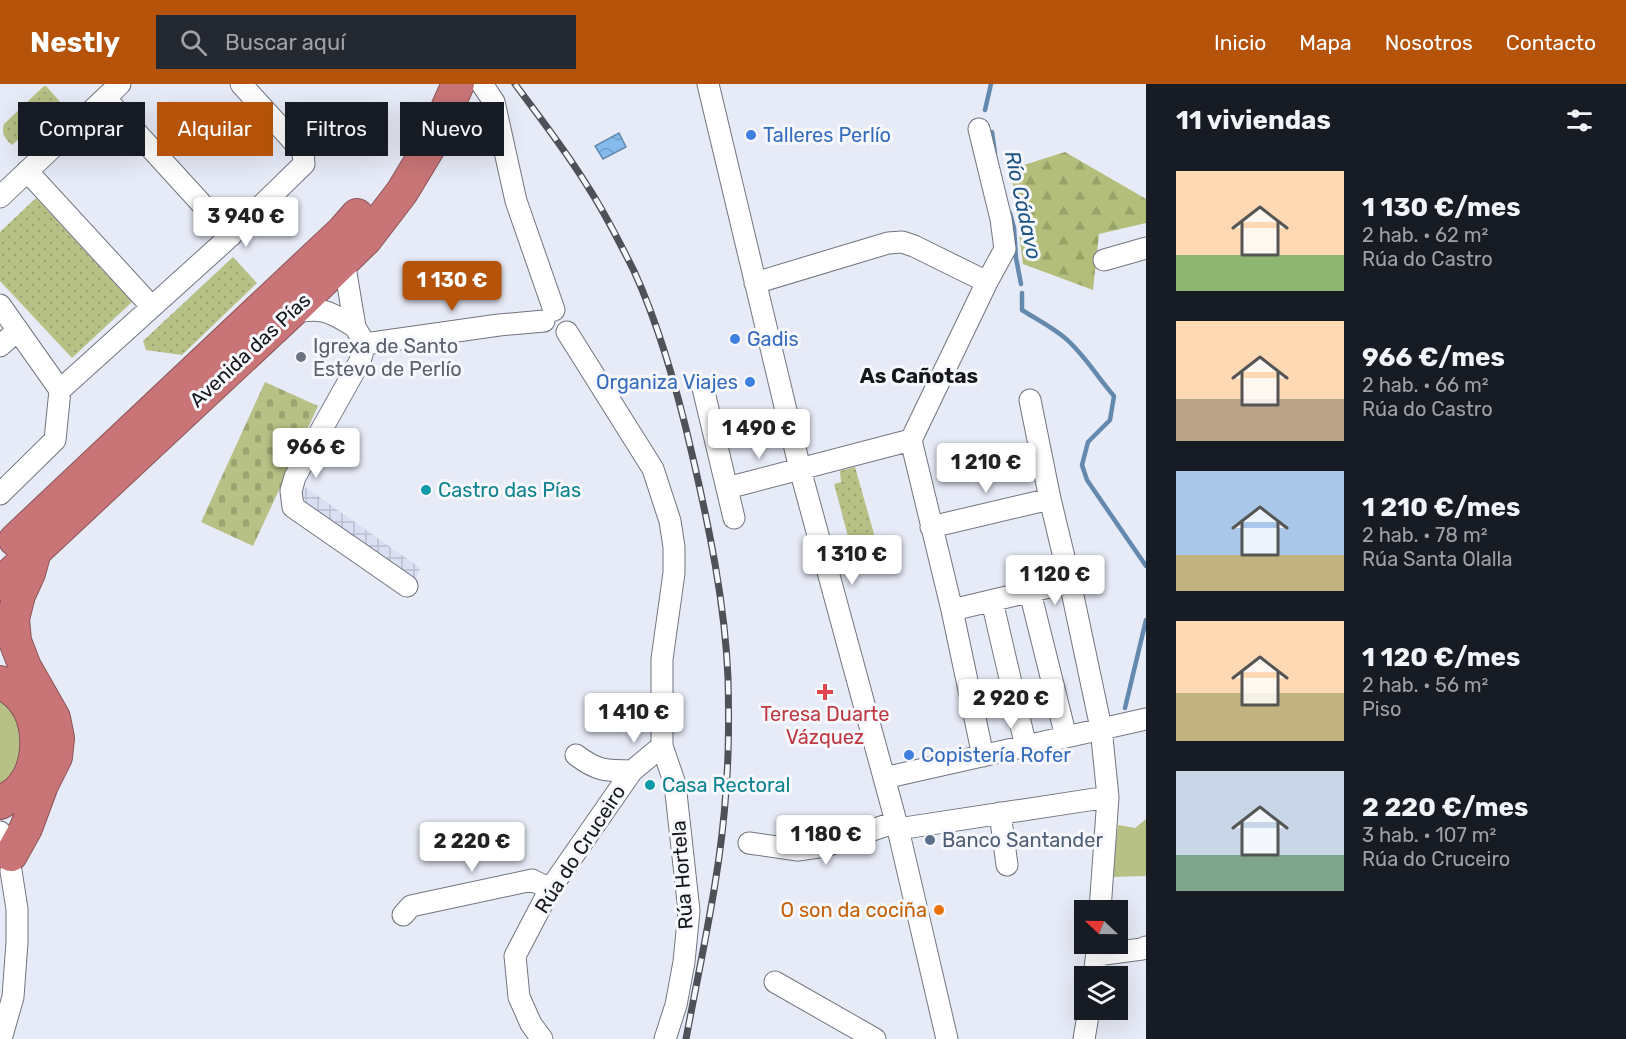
<!DOCTYPE html>
<html lang="es">
<head>
<meta charset="utf-8">
<style>
	:root { --surface:#171b24; --page:#242831; --text:#f1f3f6; --muted:#9ea1a6; --accent:#b45309 }
	body { margin:0; font-family:Rubik,sans-serif; background:var(--page); color:var(--text); height:100vh; display:flex; flex-direction:column; font-size:22px; white-space:nowrap }
	* { box-sizing:border-box; margin:0 }
	p { font-size:20px; color:var(--muted) }
	.icon { flex:none; width:33px; height:33px; fill:none; stroke:currentColor; stroke-width:2; stroke-linecap:round; stroke-linejoin:round }
	.map { position:relative; flex:1; overflow:hidden }
	.drawer { display:flex; flex-direction:column; background:var(--surface); width:480px }
	.drawer>* { flex:none }
	.banner { position:absolute; left:18px; top:18px; width:570px; height:54px; display:flex; gap:12px }
	.needle { width:39px; rotate:292deg }
	.fabs { position:absolute; left:1074px; top:816px; display:grid; gap:12px }
	.fabs a { display:grid; place-items:center; width:54px; height:54px; border-radius:0px; background:var(--surface); box-shadow:0 6px 24px #0002; font-size:30px }
	.price { position:absolute; translate:-50% -51px; padding:0 14px; border-radius:6px; background:#fff; color:#222; font-size:20px; line-height:39px; filter:drop-shadow(0 2px 3px #0008) }
	.price::after { content:''; position:absolute; left:50%; top:36px; width:18px; height:14px; margin-left:-9px; background:inherit; clip-path:polygon(0 0,100% 0,50% 100%) }
	.price.on { background:var(--accent); color:#fff }
	ul { padding:0; list-style:none }
	li { display:flex; align-items:center; gap:18px; height:150px; padding:0 30px }
	li span { display:grid; place-items:center; flex:none; width:168px; height:120px; border-radius:0px; color:#555 }
	li>.icon { margin-inline-start:auto }
	span .icon { width:72px; height:72px; fill:#fffc; stroke-width:1 }
	li b { font-size:26px }
	h2 { display:flex; justify-content:space-between; align-items:center; height:72px; padding:0 30px; font-size:26px }
	.chip { padding:0 21px; border-radius:0px; background:var(--surface); box-shadow:0 6px 24px #0002; font-size:21px; line-height:54px }
	.chip.on { background:var(--accent); color:#fff }
	header { display:flex; align-items:center; gap:36px; box-sizing:border-box; height:84px; padding:0 30px; background:var(--accent); color:#fff }
	header strong { font-size:28px }
	nav { display:flex; gap:33px; margin-inline-start:auto; font-size:21px }
	.search { width:420px; height:54px; background:var(--page); display:flex; align-items:center; gap:15px; box-sizing:border-box; padding:0 21px; border-radius:0px; color:var(--muted); font-size:22px }
	main { display:flex; flex:1; min-height:0 }
	.map>svg:first-child { display:block }
</style>
</head>
<body>
<header>
<strong>Nestly</strong>
<div class="search"><svg class="icon" aria-label="search" viewBox="0 0 24 24"><circle cx="10" cy="10" r="6"/><path d="M15 15l6 6"/></svg>Buscar aquí</div>
<nav><a>Inicio</a><a>Mapa</a><a>Nosotros</a><a>Contacto</a></nav>
</header>
<main>
<div class="map">
<svg width="1146" height="955" viewBox="0 0 1146 955">
	<defs>
		<pattern id="industrial-grid" width="8" height="8" patternUnits="userSpaceOnUse" patternTransform="scale(1.5)"><rect width="8" height="8" fill="#dae0f3"/><path d="M0 4h8M4 0v8" fill="none" stroke="#babfd0"/></pattern>
		<pattern id="forest-firs" width="22" height="20" patternUnits="userSpaceOnUse" patternTransform="scale(1.5)"><rect width="22" height="20" fill="#b2be79"/><path d="M5 1l3.5 6h-7zM16 11l3.5 6h-7z" fill="#98a368"/></pattern>
		<pattern id="cemetery-stones" width="16" height="16" patternUnits="userSpaceOnUse" patternTransform="scale(1.5)"><rect width="16" height="16" fill="#b7c185"/><path d="M2 7V4a2 2 0 0 1 4 0v3zM10 15v-3a2 2 0 0 1 4 0v3z" fill="#9ca572"/></pattern>
		<pattern id="park-dots" width="8" height="8" patternUnits="userSpaceOnUse" patternTransform="scale(1.5)"><rect width="8" height="8" fill="#b7c185"/><path d="M2 2h.1M6 6h.1" fill="none" stroke="#9ca572" stroke-width="1.8" stroke-linecap="round"/></pattern>
		<pattern id="water-waves" width="16" height="10" patternUnits="userSpaceOnUse" patternTransform="scale(1.5)"><rect width="16" height="10" fill="#85baed"/><path d="M0 5q4-4 8 0t8 0" fill="none" stroke="#729fcb"/></pattern>
	</defs>
	<rect width="100%" height="100%" fill="#e7ebf7"/>
	<path fill="url(#industrial-grid)" d="M 305,403 L 420,484 L 415,499 L 297,416 Z"/>
	<path fill="#b7c185" d="M 0,610 L 16,623 L 26,674 L 0,710 Z
		M 1146,735 L 1146,792 L 1112,793 L 1118,741 L 1135,744 Z"/>
	<path fill="url(#forest-firs)" d="M 1065,68 L 1146,115 L 1146,139 L 1099,150 L 1093,206 L 1023,180 L 1011,85 Z"/>
	<path fill="url(#cemetery-stones)" d="M 265,298 L 318,322 L 253,462 L 201,438 Z"/>
	<path fill="url(#park-dots)" d="M 44,2 L 46,2 L 61,19 L 12,61 C 5,55 1,49 4,40 Z
		M 36,114 L 132,218 L 72,274 L 0,197 L 0,148 Z
		M 233,173 L 257,199 L 182,271 L 146,266 L 143,257 Z
		M 855,383 L 876,457 L 880,477 L 857,486 L 834,400 L 841,398 L 840,387 Z"/>
	<path fill="url(#water-waves)" stroke="#6389ae" stroke-width="1.5" d="M 619,49 L 626,63 L 603,75 L 595,62 Z"/>
	<g fill="none" stroke-linecap="round" stroke-linejoin="round">
		<path stroke="#6389ae" stroke-width="4.5" d="M 985,26 L 991,0
			M 992,48 L 995,69
			M 1010,129 L 1014,144 L 1016,174 L 1021,200
			M 1022,209 L 1022,226 C 1036,235 1052,243 1065,254 C 1085,271 1097,293 1114,312 L 1110,336 L 1088,358 L 1082,381 L 1087,396 L 1146,482
			M 1125,624 L 1146,536"/>
		<g stroke="#71757f" stroke-width="23">
			<path id="minor" d="M 482,0 L 494,18 L 516,117 L 554,226
				M 708,0 L 800,385 L 898,745 L 947,955
				M 105,14 L 231,152
				M 27,87 L 152,223
				M 0,113 L 120,0
				M 1104,176 L 1146,164
				M 344,177 L 355,243 L 365,260 L 360,277 L 295,393 L 291,407 L 293,423 L 407,502
				M 755,199 L 888,159 L 902,158 L 914,162 L 987,198
				M 0,221 L 60,306
				M 290,229 C 321,223 328,226 355,243
				M 567,248 L 653,385 L 670,437 L 674,463 L 674,489 L 662,575 L 662,662 L 675,700 L 689,827 L 684,878 L 676,921 L 665,955
				M 365,260 L 499,241 L 544,237
				M 0,262 L 18,246
				M 703,304 L 734,434
				M 60,306 L 225,157 L 304,80 L 303,68 L 241,0
				M 1030,316 L 1050,415 L 1070,498 L 1101,644 L 1108,713 L 1100,826
				M 911,356 L 952,526 L 983,672
				M 727,404 L 911,356 L 987,198 L 1005,165 L 1001,135 L 979,45
				M 0,410 L 55,356 L 60,306
				M 931,443 L 1050,415
				M 1030,508 L 1066,653
				M 992,517 L 1026,663
				M 952,526 L 1070,498
				M 576,671 C 597,687 606,687 632,687
				M 884,694 L 1146,635
				M 1000,729 L 1007,781
				M 898,745 L 1108,713
				M 0,748 C 8,757 12,767 11,779
				M 749,759 L 798,766 L 825,762 L 896,738
				M 403,831 L 411,822 L 532,796 L 550,805
				M 1097,871 L 1142,865 L 1146,863
				M 1094,892 L 1098,860
				M 775,898 L 875,955
				M 1,955 L 13,913 L 17,858 L 17,825 L 11,787
				M 542,955 L 531,940 L 519,913 L 515,872 L 550,805 L 632,687 L 662,662
				M 1084,955 L 1089,926"/>
		</g>
		<g stroke="#8a5457" stroke-width="34">
			<path id="highway" d="M 15,456 L 343,147 L 357,131
				M 0,500 L 290,229 L 366,155 L 402,108 L 431,60 L 458,0
				M 0,598 C 7,602 17,609 22,615 C 42,639 41,683 19,706 C 14,711 6,715 0,719
				M 11,771 L 26,744 L 42,701 L 56,673 L 58,654 L 54,634 L 25,583 L 15,557 L 13,535 L 19,511 L 29,489 L 34,471"/>
		</g>
		<use href="#minor" stroke="#fff" stroke-width="21"/>
		<use href="#highway" stroke="#c97577" stroke-width="32"/>
		<g stroke="#4e5157" stroke-width="7">
			<path id="rail" d="M 515,0 C 540,34 566,67 588,103 C 605,129 620,159 634,187 C 660,244 678,309 692,370 C 709,443 725,519 728,594 C 729,632 729,669 726,706 C 721,788 701,874 686,955"/>
		</g>
		<use href="#rail" stroke="#f7f8fd" stroke-width="4.5" stroke-dasharray="14" stroke-linecap="butt"/>
	</g>
	<g fill="#3f7fe0" stroke="#f7f8fd" stroke-width="2">
		<circle cx="751" cy="51" r="6"/>
		<circle cx="735" cy="255" r="6"/>
		<circle cx="750" cy="298" r="6"/>
		<circle cx="909" cy="671" r="6"/>
	</g>
	<circle fill="#6b7280" stroke="#f7f8fd" stroke-width="2" cx="301" cy="273" r="6"/>
	<g fill="#0f9aa8" stroke="#f7f8fd" stroke-width="2">
		<circle cx="426" cy="406" r="6"/>
		<circle cx="650" cy="701" r="6"/>
	</g>
	<path fill="#e0444e" stroke="#f7f8fd" stroke-width="2" d="M822 599h6v6h6v6h-6v6h-6v-6h-6v-6h6z"/>
	<circle fill="#5c6f8a" stroke="#f7f8fd" stroke-width="2" cx="930" cy="756" r="6"/>
	<circle fill="#e8710a" stroke="#f7f8fd" stroke-width="2" cx="939" cy="826" r="6"/>
	<g text-anchor="middle" stroke-width="6" stroke-linejoin="round" paint-order="stroke">
		<g font-size="20" fill="#366cbe" stroke="#f7f8fd" text-anchor="start">
			<text x="763" y="58">Talleres Perlío</text>
			<text x="747" y="262">Gadis</text>
			<text x="738" y="305" text-anchor="end">Organiza Viajes</text>
			<text x="921" y="678">Copistería Rofer</text>
		</g>
		<g font-size="20" fill="#5b616d" stroke="#f7f8fd" text-anchor="start">
			<text x="313" y="269">Igrexa de Santo<tspan x="313" dy="23">Estevo de Perlío</tspan></text>
		</g>
		<g font-size="20" fill="#15171b" stroke="#f7f8fd">
			<text transform="translate(250 266) rotate(-43)" y="7">Avenida das Pías</text>
			<text transform="translate(580 765) rotate(-57)" y="7">Rúa do Cruceiro</text>
			<text transform="translate(682 791) rotate(-94)" y="7">Rúa Hortela</text>
		</g>
		<g font-size="20" fill="#0d838f" stroke="#f7f8fd" text-anchor="start">
			<text x="438" y="413">Castro das Pías</text>
			<text x="662" y="708">Casa Rectoral</text>
		</g>
		<g font-size="20" fill="#be3a42" stroke="#f7f8fd">
			<text x="825" y="637">Teresa Duarte<tspan x="825" dy="23">Vázquez</tspan></text>
		</g>
		<g font-size="20" fill="#4e5e75" stroke="#f7f8fd" text-anchor="start">
			<text x="942" y="763">Banco Santander</text>
		</g>
		<g font-size="20" fill="#c56008" stroke="#f7f8fd" text-anchor="end">
			<text x="927" y="833">O son da cociña</text>
		</g>
		<g font-size="21" font-style="italic" fill="#1c5484" stroke="#f7f8fd">
			<text transform="translate(1023 121) rotate(78)" y="7">Río Cádavo</text>
		</g>
		<g font-size="21" font-weight="bold" fill="#15171b" stroke="#f7f8fd">
			<text x="919" y="299">As Cañotas</text>
		</g>
	</g>
</svg>
<div class="fabs">
<a><svg class="needle" viewBox="-14 -14 28 28"><path d="M0-13l5 13h-10z" fill="#e53935"/><path d="M0 13l5-13h-10z" fill="#9ea1a6"/></svg></a>
<a><svg class="icon" aria-label="layers" viewBox="0 0 24 24"><path d="M12 4l9 5-9 5-9-5zM3 14l9 5 9-5"/></svg></a>
</div>
<b class="price" style="left:246px;top:164px">3 940 €</b>
<b class="price on" style="left:452px;top:228px">1 130 €</b>
<b class="price" style="left:759px;top:376px">1 490 €</b>
<b class="price" style="left:316px;top:395px">966 €</b>
<b class="price" style="left:986px;top:410px">1 210 €</b>
<b class="price" style="left:852px;top:502px">1 310 €</b>
<b class="price" style="left:1055px;top:522px">1 120 €</b>
<b class="price" style="left:1011px;top:646px">2 920 €</b>
<b class="price" style="left:634px;top:660px">1 410 €</b>
<b class="price" style="left:826px;top:782px">1 180 €</b>
<b class="price" style="left:472px;top:789px">2 220 €</b>
<div class="banner">
<a class="chip">Comprar</a>
<a class="chip on">Alquilar</a>
<a class="chip">Filtros</a>
<a class="chip">Nuevo</a>
</div>
</div>
<section class="drawer">
<h2>11 viviendas<svg class="icon" aria-label="filters" viewBox="0 0 24 24"><path d="M4 7h16M4 17h16"/><circle cx="9" cy="7" r="2"/><circle cx="15" cy="17" r="2"/></svg></h2>
<ul>
<li><span style="background:linear-gradient(#ffd9b3 70%,#8fb573 0)"><svg class="icon" aria-label="home" viewBox="0 0 24 24"><path d="M3 11l9-7 9 7M6 9v11h12V9"/></svg></span><div><b>1 130 €/mes</b><p>2 hab. · 62 m²</p><p>Rúa do Castro</p></div></li>
<li><span style="background:linear-gradient(#ffd9b3 65%,#b9a48a 0)"><svg class="icon" aria-label="home" viewBox="0 0 24 24"><path d="M3 11l9-7 9 7M6 9v11h12V9"/></svg></span><div><b>966 €/mes</b><p>2 hab. · 66 m²</p><p>Rúa do Castro</p></div></li>
<li><span style="background:linear-gradient(#a9c7e8 70%,#c2b280 0)"><svg class="icon" aria-label="home" viewBox="0 0 24 24"><path d="M3 11l9-7 9 7M6 9v11h12V9"/></svg></span><div><b>1 210 €/mes</b><p>2 hab. · 78 m²</p><p>Rúa Santa Olalla</p></div></li>
<li><span style="background:linear-gradient(#ffd9b3 60%,#c2b280 0)"><svg class="icon" aria-label="home" viewBox="0 0 24 24"><path d="M3 11l9-7 9 7M6 9v11h12V9"/></svg></span><div><b>1 120 €/mes</b><p>2 hab. · 56 m²</p><p>Piso</p></div></li>
<li><span style="background:linear-gradient(#c9d6e8 70%,#7fa58c 0)"><svg class="icon" aria-label="home" viewBox="0 0 24 24"><path d="M3 11l9-7 9 7M6 9v11h12V9"/></svg></span><div><b>2 220 €/mes</b><p>3 hab. · 107 m²</p><p>Rúa do Cruceiro</p></div></li>
</ul>
</section>
</main>
</body>
</html>
